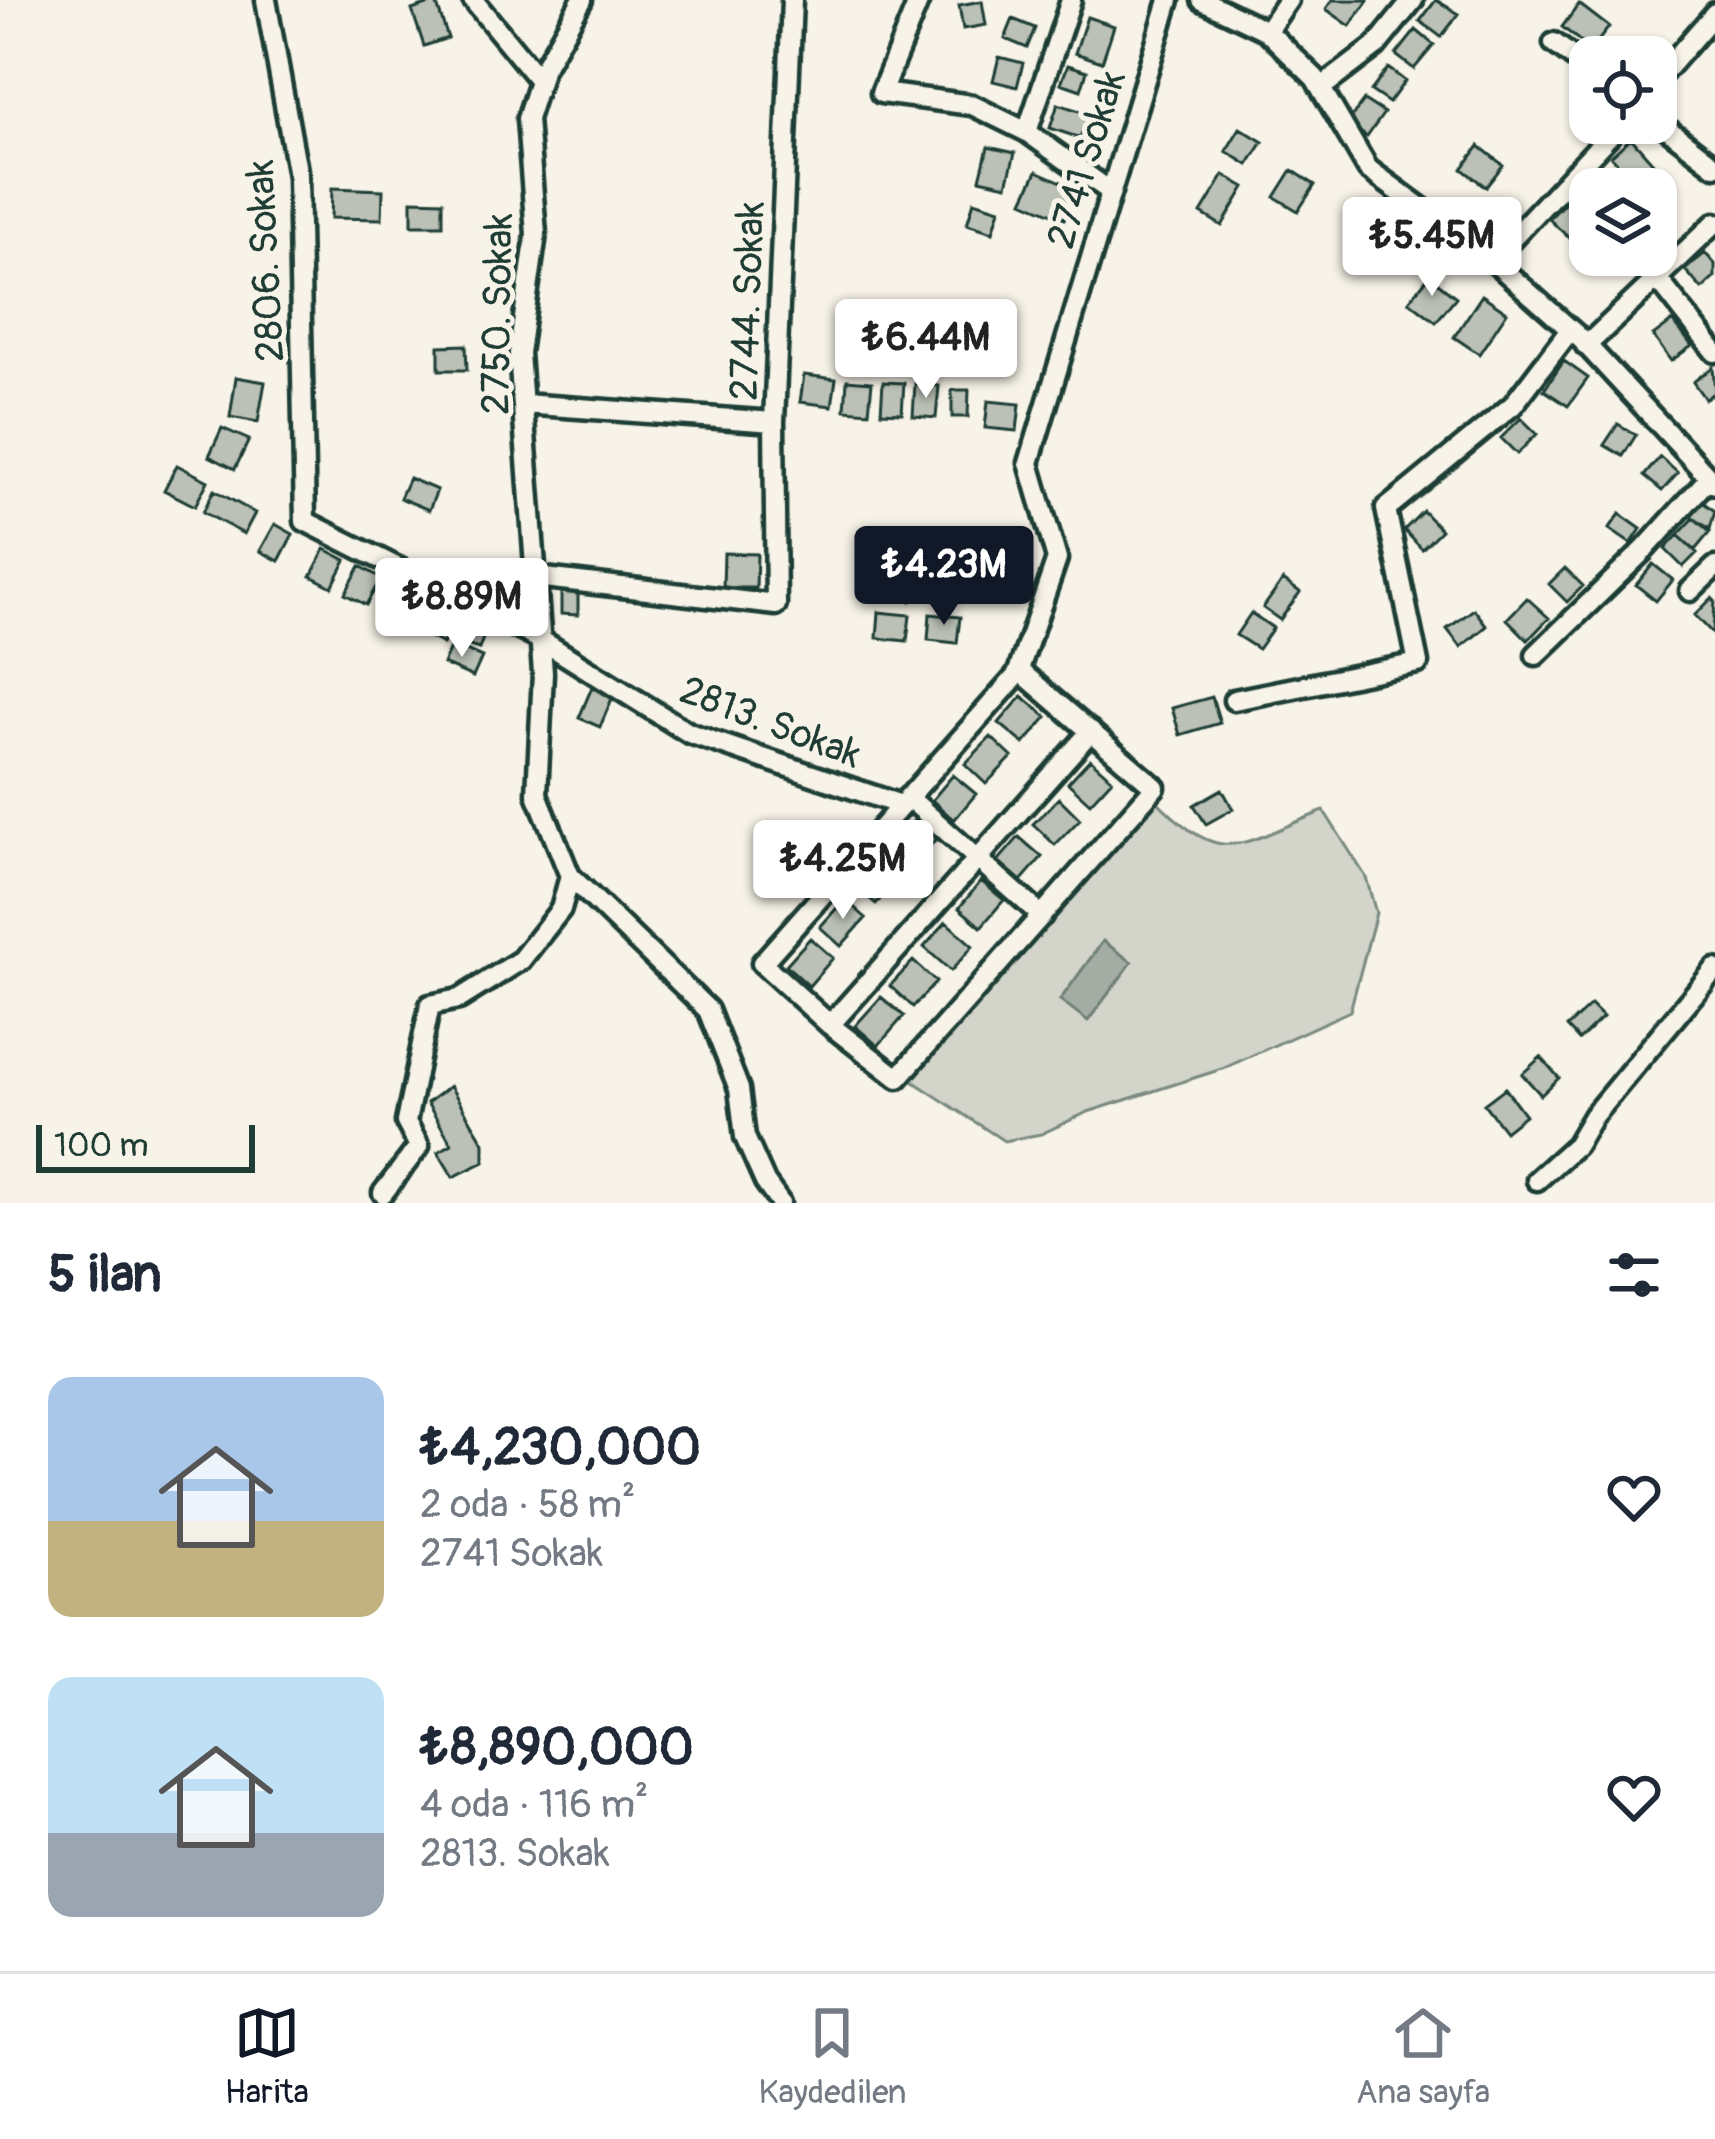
<!DOCTYPE html>
<html lang="tr">
<head>
<meta charset="utf-8">
<style>
	:root { --surface:#fff; --page:#f2f2f3; --text:#1f2937; --muted:#747a83; --line:#e0e1e3; --accent:#111827 }
	body { margin:0; font-family:Pangolin,sans-serif; background:var(--page); color:var(--text); height:100vh; display:flex; flex-direction:column; font-size:45px; white-space:nowrap }
	* { box-sizing:border-box; margin:0 }
	p { font-size:39px; color:var(--muted) }
	.icon { flex:none; width:66px; height:66px; fill:none; stroke:currentColor; stroke-width:2; stroke-linecap:round; stroke-linejoin:round }
	.map { position:relative; height:1203px; overflow:hidden }
	.details { display:flex; flex-direction:column; background:var(--surface); flex:1 }
	.details>* { flex:none }
	.controls { position:absolute; left:1569px; top:36px; display:grid; gap:24px }
	.controls a { display:grid; place-items:center; width:108px; height:108px; border-radius:24px; background:var(--surface); box-shadow:0 3px 9px #0004; font-size:60px }
	.scale { position:absolute; left:36px; bottom:30px; width:219px; box-sizing:border-box; padding-left:12px; border:6px solid #1f3d34; border-top:0; font-size:33px; line-height:42px; white-space:nowrap; color:#1f3d34; -webkit-text-stroke:9px #f7f3e8; paint-order:stroke }
	.price { position:absolute; translate:-50% -102px; padding:0 27px; border-radius:12px; background:#fff; color:#222; font-size:39px; line-height:78px; filter:drop-shadow(0 3px 6px #0008) }
	.price::after { content:''; position:absolute; left:50%; top:72px; width:36px; height:27px; margin-left:-18px; background:inherit; clip-path:polygon(0 0,100% 0,50% 100%) }
	.price.selected { background:var(--accent); color:#fff }
	ul { padding:0; list-style:none }
	li { display:flex; align-items:center; gap:36px; height:300px; padding:0 48px }
	li span { display:grid; place-items:center; flex:none; width:336px; height:240px; border-radius:24px; color:#555 }
	li>.icon { margin-inline-start:auto }
	span .icon { width:144px; height:144px; fill:#fffc; stroke-width:1 }
	li b { font-size:51px }
	h2 { display:flex; justify-content:space-between; align-items:center; height:144px; padding:0 48px; font-size:51px }
	.tabs { display:flex; justify-content:space-around; align-items:center; height:168px; border-top:3px solid var(--line); background:var(--surface); font-size:33px; color:var(--muted) }
	.tabs a { display:grid; justify-items:center; gap:6px }
	.tabs .selected { color:var(--accent) }
	.map>svg:first-child { display:block }
</style>
</head>
<body>
<div class="map">
<svg width="1715" height="1203" viewBox="0 0 1715 1203">
	<rect width="100%" height="100%" fill="#f7f3e8"/>
	<filter id="ink" filterUnits="userSpaceOnUse"><feTurbulence type="fractalNoise" baseFrequency=".00833" numOctaves="2"/><feDisplacementMap in="SourceGraphic" scale="24" xChannelSelector="R" yChannelSelector="G"/><feConvolveMatrix kernelMatrix="1 2 1 2 8 2 1 2 1" color-interpolation-filters="sRGB"/></filter>
	<g filter="url(#ink)">
		<path fill="#d3d5ca" stroke="#79897f" stroke-width="3" d="M 1153,797 C 1225,871 1236,844 1324,811 L 1366,877 L 1376,913 L 1350,1011 L 1222,1069 L 1088,1112 L 1041,1134 L 1004,1141 L 908,1078 Z"/>
		<path fill="#a4ada3" stroke="#6f8077" stroke-width="3" d="M 1103,941 L 1132,962 L 1088,1021 L 1060,1000 Z"/>
		<path fill="#bbc1b6" stroke="#1f3d34" stroke-width="3" d="M 1332,0 L 1367,0 L 1368,1 L 1350,26 L 1326,9 Z
			M 1436,0 L 1459,14 L 1441,37 L 1420,21 Z
			M 982,1 L 986,25 L 963,29 L 959,5 Z
			M 436,2 L 448,38 L 424,46 L 412,10 Z
			M 1579,4 L 1609,27 L 1591,50 L 1562,27 Z
			M 1087,17 L 1114,26 L 1102,62 L 1075,53 Z
			M 1013,19 L 1035,28 L 1027,48 L 1005,39 Z
			M 1416,30 L 1434,45 L 1414,69 L 1396,55 Z
			M 999,57 L 1023,63 L 1017,87 L 993,81 Z
			M 1068,65 L 1087,71 L 1081,90 L 1061,83 Z
			M 1388,68 L 1405,81 L 1389,103 L 1371,91 Z
			M 1364,100 L 1384,113 L 1367,137 L 1347,123 Z
			M 1058,104 L 1089,114 L 1080,138 L 1050,128 Z
			M 1240,128 L 1263,142 L 1248,165 L 1226,151 Z
			M 1631,138 L 1654,164 L 1634,182 L 1611,156 Z
			M 1479,146 L 1503,165 L 1486,187 L 1462,169 Z
			M 988,147 L 1015,153 L 1007,185 L 980,179 Z
			M 1292,170 L 1315,185 L 1298,211 L 1275,197 Z
			M 1037,171 L 1077,189 L 1064,219 L 1023,201 Z
			M 1224,175 L 1245,187 L 1222,226 L 1201,213 Z
			M 332,188 L 383,190 L 382,219 L 331,218 Z
			M 1574,193 L 1590,208 L 1590,218 L 1570,239 L 1549,219 Z
			M 412,200 L 443,201 L 443,225 L 412,225 Z
			M 974,201 L 1000,209 L 993,232 L 967,224 Z
			M 1705,253 L 1715,264 L 1715,277 L 1702,289 L 1685,270 Z
			M 1429,276 L 1456,297 L 1436,322 L 1409,301 Z
			M 1482,295 L 1507,312 L 1479,354 L 1454,337 Z
			M 1673,321 L 1692,346 L 1671,361 L 1653,336 Z
			M 466,345 L 467,370 L 439,370 L 439,346 Z
			M 1564,361 L 1588,378 L 1568,406 L 1544,390 Z
			M 1713,367 L 1715,392 L 1705,399 L 1693,382 Z
			M 804,375 L 836,379 L 832,406 L 800,402 Z
			M 236,377 L 265,382 L 258,422 L 230,417 Z
			M 847,380 L 872,382 L 869,412 L 845,410 Z
			M 883,382 L 904,383 L 902,413 L 881,412 Z
			M 915,384 L 939,386 L 936,418 L 913,416 Z
			M 952,390 L 969,390 L 968,417 L 952,417 Z
			M 988,401 L 1020,404 L 1017,431 L 985,428 Z
			M 1521,418 L 1537,434 L 1517,454 L 1501,438 Z
			M 1618,424 L 1636,435 L 1623,456 L 1604,445 Z
			M 222,428 L 249,440 L 235,469 L 209,456 Z
			M 1660,457 L 1678,473 L 1662,491 L 1644,476 Z
			M 177,465 L 208,481 L 195,506 L 164,490 Z
			M 409,478 L 437,490 L 429,510 L 400,498 Z
			M 214,490 L 255,513 L 244,534 L 203,512 Z
			M 1701,501 L 1715,511 L 1710,529 L 1690,516 Z
			M 1423,511 L 1441,530 L 1422,549 L 1404,530 Z
			M 1620,514 L 1641,529 L 1631,544 L 1609,529 Z
			M 1694,518 L 1710,532 L 1695,550 L 1678,535 Z
			M 275,524 L 293,534 L 279,561 L 260,551 Z
			M 1678,535 L 1697,553 L 1683,567 L 1665,549 Z
			M 325,549 L 346,560 L 332,587 L 311,576 Z
			M 724,553 L 757,554 L 756,588 L 723,588 Z
			M 1653,564 L 1673,580 L 1656,601 L 1636,585 Z
			M 360,566 L 381,578 L 366,605 L 345,594 Z
			M 1565,568 L 1583,586 L 1567,602 L 1549,584 Z
			M 882,574 L 913,576 L 911,601 L 880,599 Z
			M 936,580 L 963,582 L 962,602 L 934,600 Z
			M 1283,580 L 1300,592 L 1280,620 L 1263,608 Z
			M 410,588 L 427,597 L 418,613 L 401,605 Z
			M 561,592 L 578,593 L 578,615 L 561,614 Z
			M 1527,598 L 1549,618 L 1528,640 L 1507,619 Z
			M 1712,598 L 1715,601 L 1713,634 L 1695,615 Z
			M 444,603 L 460,611 L 443,644 L 428,636 Z
			M 1474,609 L 1487,626 L 1461,647 L 1447,629 Z
			M 879,612 L 910,615 L 907,641 L 877,638 Z
			M 1251,613 L 1273,628 L 1258,649 L 1236,635 Z
			M 930,614 L 960,617 L 957,643 L 928,640 Z
			M 469,621 L 487,627 L 479,649 L 461,643 Z
			M 452,644 L 482,657 L 473,677 L 443,664 Z
			M 592,687 L 613,696 L 600,727 L 579,718 Z
			M 1022,696 L 1047,717 L 1024,744 L 999,723 Z
			M 1212,697 L 1220,723 L 1180,735 L 1172,708 Z
			M 991,737 L 1012,757 L 986,784 L 965,764 Z
			M 1090,759 L 1112,779 L 1090,803 L 1068,783 Z
			M 953,775 L 976,794 L 954,820 L 932,800 Z
			M 1222,789 L 1233,809 L 1206,824 L 1194,805 Z
			M 1059,798 L 1080,819 L 1055,845 L 1033,824 Z
			M 916,818 L 937,838 L 914,864 L 892,845 Z
			M 1019,837 L 1042,857 L 1021,881 L 998,861 Z
			M 881,858 L 901,876 L 876,904 L 855,886 Z
			M 981,881 L 1004,900 L 981,927 L 959,908 Z
			M 845,899 L 866,918 L 841,946 L 820,927 Z
			M 946,922 L 973,946 L 951,971 L 924,947 Z
			M 810,938 L 833,958 L 809,986 L 786,965 Z
			M 913,961 L 936,982 L 913,1007 L 890,986 Z
			M 881,997 L 904,1016 L 878,1046 L 855,1026 Z
			M 1591,1005 L 1603,1017 L 1579,1040 L 1567,1027 Z
			M 1541,1057 L 1559,1078 L 1541,1095 L 1522,1074 Z
			M 450,1086 L 484,1143 L 484,1162 L 453,1177 L 438,1152 L 452,1144 L 427,1103 Z
			M 1505,1088 L 1525,1115 L 1505,1131 L 1484,1104 Z"/>
		<g fill="none" stroke-linecap="round" stroke-linejoin="round">
			<g stroke="#1f3d34" stroke-width="27">
				<path id="minor" d="M 266,0 L 298,176 L 305,521 L 541,640 L 689,733 L 901,805
					M 473,0 L 539,80
					M 919,0 L 881,93 L 972,105 L 1027,132 L 1111,192
					M 1202,0 L 1267,31 L 1315,78 L 1368,169 L 1492,260 L 1580,338 L 1715,484
					M 1267,31 L 1288,0
					M 1554,43 L 1590,70
					M 1656,81 L 1715,13
					M 1321,88 L 1376,46 L 1413,0
					M 1656,120 L 1715,166
					M 1027,132 L 1071,0
					M 1492,260 L 1621,123
					M 1657,278 L 1715,352
					M 1586,346 L 1715,223
					M 523,404 L 774,422
					M 536,577 L 776,605 L 774,422 L 792,0
					M 1690,591 L 1715,567
					M 1536,655 L 1644,550 L 1709,478
					M 1234,700 L 1418,663 L 1386,509 L 1513,405 L 1570,330
					M 1091,731 L 830,1025 L 762,963 L 1017,675 L 1057,559 L 1029,463 L 1169,0
					M 908,797 L 1042,916
					M 570,876 L 708,1010 L 739,1089 L 745,1137 L 765,1182 L 780,1203
					M 830,1025 L 898,1078 L 1155,787 L 1019,670
					M 1537,1180 L 1576,1145 L 1593,1116 L 1715,969
					M 383,1193 L 419,1146 L 406,1122 L 430,1005 L 459,999 L 521,960 L 561,909 L 570,876 L 537,794 L 543,673 L 519,353 L 536,234 L 527,119 L 543,69 L 582,0"/>
			</g>
			<use href="#minor" stroke="#f7f3e8" stroke-width="18"/>
		</g>
	</g>
	<g text-anchor="middle" stroke-width="10" stroke-linejoin="round" paint-order="stroke">
		<g font-size="39" fill="#1f3d34" stroke="#f7f3e8">
			<text transform="translate(1085 159) rotate(-73)" y="14">2741 Sokak</text>
			<text transform="translate(264 261) rotate(-93)" y="14">2806. Sokak</text>
			<text transform="translate(746 301) rotate(-88)" y="14">2744. Sokak</text>
			<text transform="translate(496 314) rotate(-89)" y="14">2750. Sokak</text>
			<text transform="translate(771 721) rotate(21)" y="14">2813. Sokak</text>
		</g>
	</g>
</svg>
<div class="controls">
<a><svg class="icon" aria-label="locate" viewBox="0 0 24 24"><circle cx="12" cy="12" r="6"/><path d="M12 2v4M12 18v4M2 12h4M18 12h4"/></svg></a>
<a><svg class="icon" aria-label="layers" viewBox="0 0 24 24"><path d="M12 4l9 5-9 5-9-5zM3 14l9 5 9-5"/></svg></a>
</div>
<div class="scale">100 m</div>
<b class="price" style="left:1432px;top:299px">₺5.45M</b>
<b class="price" style="left:926px;top:401px">₺6.44M</b>
<b class="price selected" style="left:944px;top:628px">₺4.23M</b>
<b class="price" style="left:462px;top:660px">₺8.89M</b>
<b class="price" style="left:843px;top:922px">₺4.25M</b>
</div>
<section class="details">
<h2>5 ilan<svg class="icon" aria-label="filters" viewBox="0 0 24 24"><path d="M4 7h16M4 17h16"/><circle cx="9" cy="7" r="2"/><circle cx="15" cy="17" r="2"/></svg></h2>
<ul>
<li><span style="background:linear-gradient(#a9c7e8 60%,#c2b280 0)"><svg class="icon" aria-label="home" viewBox="0 0 24 24"><path d="M3 11l9-7 9 7M6 9v11h12V9"/></svg></span><div><b>₺4,230,000</b><p>2 oda · 58 m²</p><p>2741 Sokak</p></div><svg class="icon" aria-label="heart" viewBox="0 0 24 24"><path d="M12 20l-8-8c-3-5 5-10 8-4 3-6 11-1 8 4z"/></svg></li>
<li><span style="background:linear-gradient(#bfe0f5 65%,#9aa5b1 0)"><svg class="icon" aria-label="home" viewBox="0 0 24 24"><path d="M3 11l9-7 9 7M6 9v11h12V9"/></svg></span><div><b>₺8,890,000</b><p>4 oda · 116 m²</p><p>2813. Sokak</p></div><svg class="icon" aria-label="heart" viewBox="0 0 24 24"><path d="M12 20l-8-8c-3-5 5-10 8-4 3-6 11-1 8 4z"/></svg></li>
</ul>
</section>
<nav class="tabs">
<a class="selected"><svg class="icon" aria-label="map" viewBox="0 0 24 24"><path d="M3 6l6-2 6 2 6-2v14l-6 2-6-2-6 2zM9 4v14M15 6v14"/></svg>Harita</a>
<a><svg class="icon" aria-label="saved" viewBox="0 0 24 24"><path d="M7 4h10v16l-5-4-5 4z"/></svg>Kaydedilen</a>
<a><svg class="icon" aria-label="home" viewBox="0 0 24 24"><path d="M3 11l9-7 9 7M6 9v11h12V9"/></svg>Ana sayfa</a>
</nav>
</body>
</html>
